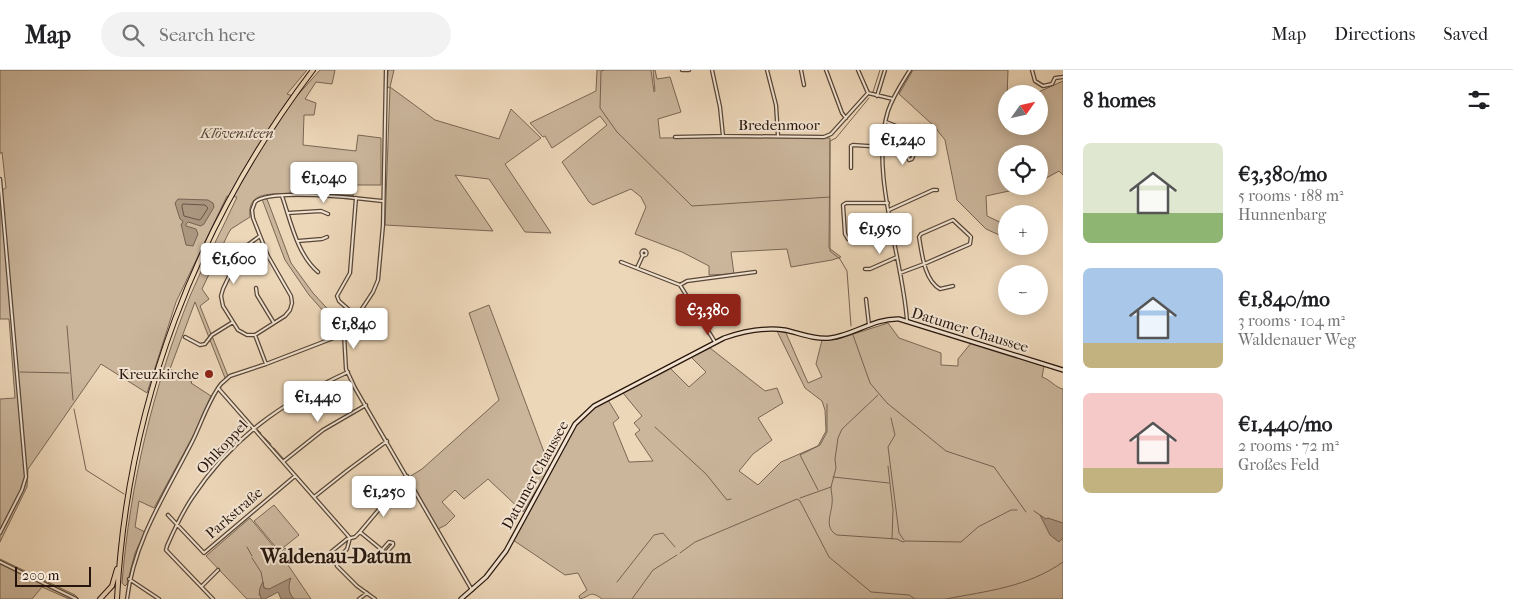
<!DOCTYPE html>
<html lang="en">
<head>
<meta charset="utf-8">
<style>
	:root { --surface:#fff; --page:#f2f2f2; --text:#202124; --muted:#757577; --line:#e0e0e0; --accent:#8f2418 }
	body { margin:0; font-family:"IM FELL French Canon",serif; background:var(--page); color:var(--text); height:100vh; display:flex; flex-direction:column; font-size:19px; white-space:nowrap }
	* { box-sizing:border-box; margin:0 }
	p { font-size:16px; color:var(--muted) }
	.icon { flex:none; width:28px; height:28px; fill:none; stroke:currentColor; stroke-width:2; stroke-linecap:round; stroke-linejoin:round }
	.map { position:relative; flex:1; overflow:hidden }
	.panel { display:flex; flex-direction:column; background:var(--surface); width:450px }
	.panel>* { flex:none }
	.needle { width:32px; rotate:56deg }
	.tools { position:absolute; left:998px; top:15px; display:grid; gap:10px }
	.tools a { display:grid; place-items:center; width:50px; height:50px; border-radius:50%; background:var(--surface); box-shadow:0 2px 12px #0003; font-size:25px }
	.scale { position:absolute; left:15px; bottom:12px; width:76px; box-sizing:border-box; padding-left:5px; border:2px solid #27150d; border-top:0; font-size:14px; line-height:18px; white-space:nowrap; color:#27150d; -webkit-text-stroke:4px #f3e5d2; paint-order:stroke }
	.price { position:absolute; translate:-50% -42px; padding:0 11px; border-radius:5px; background:#fff; color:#222; font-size:16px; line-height:32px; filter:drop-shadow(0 1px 2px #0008) }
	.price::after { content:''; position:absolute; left:50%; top:30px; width:15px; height:11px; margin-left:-8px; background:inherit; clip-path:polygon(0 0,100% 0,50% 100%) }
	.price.current { background:var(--accent); color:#fff }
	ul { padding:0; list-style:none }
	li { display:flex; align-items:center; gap:15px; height:125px; padding:0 20px }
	li span { display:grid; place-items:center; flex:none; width:140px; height:100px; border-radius:8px; color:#555 }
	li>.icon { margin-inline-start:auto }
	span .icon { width:60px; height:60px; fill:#fffc; stroke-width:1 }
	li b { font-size:21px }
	h2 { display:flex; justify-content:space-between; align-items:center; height:60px; padding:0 20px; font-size:21px }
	header { display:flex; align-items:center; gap:30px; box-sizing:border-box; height:70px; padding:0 25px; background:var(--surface); border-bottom:1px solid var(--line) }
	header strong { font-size:24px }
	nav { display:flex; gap:28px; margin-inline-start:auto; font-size:18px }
	.search { width:350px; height:45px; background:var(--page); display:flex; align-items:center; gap:12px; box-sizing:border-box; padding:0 18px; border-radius:28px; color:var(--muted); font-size:19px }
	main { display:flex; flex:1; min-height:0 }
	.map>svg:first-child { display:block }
</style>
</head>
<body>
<header>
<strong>Map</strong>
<div class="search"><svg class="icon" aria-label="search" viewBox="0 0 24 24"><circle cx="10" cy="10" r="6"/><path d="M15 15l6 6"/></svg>Search here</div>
<nav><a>Map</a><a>Directions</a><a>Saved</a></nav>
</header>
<main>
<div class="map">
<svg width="1063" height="529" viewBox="0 0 1063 529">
	<rect width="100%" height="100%" fill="#edd7b9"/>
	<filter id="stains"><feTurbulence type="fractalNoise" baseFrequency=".004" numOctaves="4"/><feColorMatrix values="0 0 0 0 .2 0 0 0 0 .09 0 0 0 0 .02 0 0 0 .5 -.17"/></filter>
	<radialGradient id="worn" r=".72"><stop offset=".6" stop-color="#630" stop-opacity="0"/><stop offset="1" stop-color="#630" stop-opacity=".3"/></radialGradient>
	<path fill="#cbb69c" stroke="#796654" d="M 0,0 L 307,0 L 287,24 L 296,27 L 320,0 L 335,0 L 332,14 L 316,12 L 305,29 L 316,33 L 314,45 L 304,45 L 303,75 L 356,81 L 358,65 L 381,68 L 381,115 L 354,115 L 353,126 L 301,123 L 301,98 L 291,98 L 291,123 C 272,125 247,120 250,147 L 231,159 L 228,164 L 202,219 L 209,229 L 200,236 L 228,306 L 225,308 L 195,232 L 170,299 L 192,312 L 191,313 L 211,326 L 194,364 L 154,438 L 139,431 L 135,457 L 145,462 L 135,483 L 127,514 L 125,516 L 122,513 C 130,414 153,318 190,226 C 204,193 222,160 237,127 L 227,126 L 176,232 L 147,323 L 101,294 L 28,399 L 27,417 L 0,472 L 0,329 L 15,328 L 9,249 L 0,249 L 0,121 L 6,118 L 2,82 L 0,84 Z
		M 388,0 L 394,0 L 390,17 L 435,50 L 499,69 L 511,39 L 541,68 L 505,94 L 551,163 L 525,162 L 489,109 L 455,105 L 493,161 L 385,155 L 390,18 L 387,17 Z
		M 597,0 L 651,0 L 654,22 L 655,21 L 653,0 L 655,0 L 657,9 L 670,7 L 681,42 L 658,49 L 660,68 L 742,67 L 830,68 L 829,178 L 841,187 L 832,190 L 791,197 L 787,179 L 731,182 L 734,204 L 709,205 L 709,196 L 682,182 L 635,164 L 646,137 L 641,127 L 631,119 L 593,135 L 589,132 L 562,92 L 607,55 L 600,46 L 552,78 L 545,66 L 543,67 L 530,53 L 596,21 Z
		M 913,0 L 1008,0 L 1006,56 L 1039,56 L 1039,24 L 1034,24 L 1063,11 L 1063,105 L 1059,101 L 1039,112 L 1039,84 L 1006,84 L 1006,116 L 1032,116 L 986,126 L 987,146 L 1006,155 L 1006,168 L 986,159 L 957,130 L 945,70 L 934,56 L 899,24 Z
		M 262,129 L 267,129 L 291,193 L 313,223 L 346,259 L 342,262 L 309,225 L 285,190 Z
		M 489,235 L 550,398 L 523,442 L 488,409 L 464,429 L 455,420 L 442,432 L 455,446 L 446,455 L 438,459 L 409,407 L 422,399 L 499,330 L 469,243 Z
		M 888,253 L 899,268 L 941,283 L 941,295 L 958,296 L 958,289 L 971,273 L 1044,296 L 1042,307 C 1051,310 1056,318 1063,319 L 1063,529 L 602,529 C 590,520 591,526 580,529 L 579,526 L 587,520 L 578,503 L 565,505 L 513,470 L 576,354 L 595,337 L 608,330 L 619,348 L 613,353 L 629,392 L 653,391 L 635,364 L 640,360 L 634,353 L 642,346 L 623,323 L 670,298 L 689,317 L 706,302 L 691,287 L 710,278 L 765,321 L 777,318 L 783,333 L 758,348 L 772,370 L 753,384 L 739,401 L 758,415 L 781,392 L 818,376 L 826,361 L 825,340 L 822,331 L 805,318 L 777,261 L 786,263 L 808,313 L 822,307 L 816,294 L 822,270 L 838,269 Z
		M 274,435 L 299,465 L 279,481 L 254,451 Z
		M 250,448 L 279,483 L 285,478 L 290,484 L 284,489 L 311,529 L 294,529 C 288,523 287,516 290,509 L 269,520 L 264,518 L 263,513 L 259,524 L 262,529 L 247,529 L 206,486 Z
		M 0,489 L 75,525 L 79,529 L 69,529 L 42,517 L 32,529 L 0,529 Z"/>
	<path fill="#aa957f" stroke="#766251" d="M 178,129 L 208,130 L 213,133 L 214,137 L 204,154 L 201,156 L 188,152 L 186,154 L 186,156 L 196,159 L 198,164 L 193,176 L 186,175 L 181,154 L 182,154 L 183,151 L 180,149 L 175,133 Z
		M 1040,445 L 1046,449 L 1048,448 L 1063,453 L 1063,468 L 1059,472 L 1050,465 Z
		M 291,508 C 288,515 288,523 294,529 L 281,529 L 278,522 L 265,529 L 262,529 C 258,523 259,518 263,512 L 264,518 L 269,519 Z"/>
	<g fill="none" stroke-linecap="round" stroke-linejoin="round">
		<path stroke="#685546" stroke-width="1" d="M 183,134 L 205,135 L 208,138 L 201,149 L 199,150 L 184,146 L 182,137 Z"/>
		<path stroke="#766251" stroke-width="1" d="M 604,0 L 601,1 L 600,38 L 617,62 L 692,136 L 830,127
			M 873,22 L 880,0
			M 67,256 L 73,330
			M 851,256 L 847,201 L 840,189 L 830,181 L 830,71 L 836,68 L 869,28
			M 853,265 L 870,313 L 887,333 L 946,381 L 994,397 L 1026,442
			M 20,302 L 69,303
			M 74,339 L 86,400 L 124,424
			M 891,348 L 895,365 L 888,377 L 899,463 L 904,470
			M 655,357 L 706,404 L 727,430 L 731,429
			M 257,359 L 261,363
			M 254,361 L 260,367
			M 264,367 L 271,374
			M 274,378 L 284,389
			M 888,396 L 893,440 L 892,469
			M 833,407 L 889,413
			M 831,417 C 831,422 833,428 832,434 C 831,445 824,458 837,465 L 897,469 L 903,472 L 905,471 L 961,472 L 978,457 L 1011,440 L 1017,440
			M 818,420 L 800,385 L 820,375 L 827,362 L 827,334
			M 800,428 L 831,417 L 836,398 L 835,389 L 838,368 L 842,359 L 878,325
			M 1034,441 L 1040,445
			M 247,477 L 252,486
			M 680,483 L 695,472 L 797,429 L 800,431 L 829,487 L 871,522 L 909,525 L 915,529
			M 252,488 L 261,502 L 263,512
			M 617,512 L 654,465 L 663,463 L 675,477
			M 632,529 L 653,500 L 677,485
			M 946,529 C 987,521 1028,517 1063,492"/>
		<g stroke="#584638" stroke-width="4.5">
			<path id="street" d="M 682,0 L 689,0
				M 712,0 L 720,37 L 723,66
				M 767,0 L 776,35 L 778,66
				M 801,0 L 804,15
				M 826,0 L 842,43 L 846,48
				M 858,0 L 868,23
				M 1032,0 L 1035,11 L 1043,16 L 1052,14 L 1055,8 L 1063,7
				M 877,26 L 885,0
				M 886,52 L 919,65 L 920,69 L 912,89 L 909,90 L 908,87 L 915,81
				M 675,67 L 725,66 L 824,67 L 831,64 L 868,23 L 893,29
				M 851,98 L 851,76 L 853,75 L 883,77
				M 0,109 L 26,407 L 22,420 L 0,463
				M 282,126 C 291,152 297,184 318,202
				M 356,128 L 350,203 L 337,226 L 339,231 L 357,247
				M 889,140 L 933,120 L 937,120
				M 288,143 L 321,141 L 328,144
				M 848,169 L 845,164 L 843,135 L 846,133 L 888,133
				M 298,171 L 322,169 L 327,167
				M641.5 183a2.5 2.5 0 1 1 5 0a2.5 2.5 0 1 1-5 0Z
				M 621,192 L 680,215 L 715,272
				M 637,198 L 643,185
				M 865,199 L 870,199 L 897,187
				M 900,203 L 924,194 L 970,174 L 971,167 L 969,165 L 953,150 L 921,164 L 919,167 C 922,183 924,210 940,219 L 953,216
				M 680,215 L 687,211 L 755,202
				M 256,218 L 257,225 L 274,253
				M 866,229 L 869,255
				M 907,251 C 903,188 869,102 888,41 C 893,26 902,13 910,0
				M 344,264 L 346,299 L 355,318 L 472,520
				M 255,265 L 247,265 L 238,260 L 223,236 L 221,226 L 223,219 L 242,179 L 260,166
				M 185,267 L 200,275 L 205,274 L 212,265 L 233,252
				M 266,294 L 255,265 L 285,246 L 290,240 L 292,233 L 291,226 L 268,186 L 253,148 L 252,140 L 255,132 C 269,118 360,128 382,131
				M 218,318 L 350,468
				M 284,391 L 323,360 L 366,335
				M 314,427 L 348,400 L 387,371
				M 168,445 L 204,483 L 295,406
				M 360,462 L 382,480 L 386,483 L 393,475 L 393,473 L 389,472 L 382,480
				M 337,490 L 337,496 L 357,516 L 375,529
				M 337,490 L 347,479 L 350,468
				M 0,492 L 76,529
				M 337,495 L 330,487 L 331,482 L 347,469 L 355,467 L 360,462 L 407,406
				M 129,509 L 159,529
				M 202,516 L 218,500
				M 127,529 C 134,471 166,423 192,372 C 201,354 209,329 221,314 L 230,306 L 266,294 L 344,264 L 348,260 L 373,222 L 378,210 L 383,155 L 386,0
				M 213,529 L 166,480 L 167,476 C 174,460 182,443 192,428 C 232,367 283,332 348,302
				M 359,529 L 367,523"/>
		</g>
		<g stroke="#27150d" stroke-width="5.5">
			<path id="secondary" d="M 461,529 L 486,507 L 506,481 L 575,354 L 594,336 L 724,268 C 744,261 764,257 785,260 C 799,263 815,270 830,268 C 854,265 874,248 899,249 L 1063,300"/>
		</g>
		<g stroke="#27150d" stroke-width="6">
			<path id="primary" d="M 100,529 L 112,516 L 117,499
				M 117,529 C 127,335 196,154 313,0"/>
		</g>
		<use href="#street" stroke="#f3e5d2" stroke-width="2"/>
		<use href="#secondary" stroke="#f3e5d2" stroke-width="3"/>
		<use href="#primary" stroke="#edd7b9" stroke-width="4"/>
	</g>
	<circle fill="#8f2418" stroke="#f3e5d2" stroke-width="2" cx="209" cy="304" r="5"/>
	<g text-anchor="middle" stroke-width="4" stroke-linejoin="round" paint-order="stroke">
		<g font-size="15" fill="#27150d" stroke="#f3e5d2">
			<text x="779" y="60">Bredenmoor</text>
			<text transform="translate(970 260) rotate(17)" y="5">Datumer Chaussee</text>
			<text transform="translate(222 377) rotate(-47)" y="5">Ohlkoppel</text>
			<text transform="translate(535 405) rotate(-61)" y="5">Datumer Chaussee</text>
			<text transform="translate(234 443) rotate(-41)" y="5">Parkstraße</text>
		</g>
		<g font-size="15" font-style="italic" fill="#584538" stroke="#f3e5d2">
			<text x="237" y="68">Klövensteen</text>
		</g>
		<g font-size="15" fill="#27150d" stroke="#f3e5d2" text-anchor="end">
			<text x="199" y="309">Kreuzkirche</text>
		</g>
		<g font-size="20" font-weight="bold" fill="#27150d" stroke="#f3e5d2">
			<text x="336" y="493">Waldenau-Datum</text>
		</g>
	</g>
	<rect width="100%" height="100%" filter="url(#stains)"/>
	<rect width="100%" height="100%" fill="url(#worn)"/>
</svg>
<div class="tools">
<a><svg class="needle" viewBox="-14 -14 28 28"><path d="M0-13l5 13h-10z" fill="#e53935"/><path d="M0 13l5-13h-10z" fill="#757577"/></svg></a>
<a><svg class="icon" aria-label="locate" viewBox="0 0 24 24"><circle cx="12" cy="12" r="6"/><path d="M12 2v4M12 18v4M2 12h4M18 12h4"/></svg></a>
<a>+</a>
<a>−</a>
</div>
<div class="scale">200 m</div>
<b class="price" style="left:903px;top:96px">€1,240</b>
<b class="price" style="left:324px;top:134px">€1,040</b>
<b class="price" style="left:880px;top:185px">€1,950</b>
<b class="price" style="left:234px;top:215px">€1,600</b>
<b class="price current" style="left:708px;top:266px">€3,380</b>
<b class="price" style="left:354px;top:280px">€1,840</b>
<b class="price" style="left:318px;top:353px">€1,440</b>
<b class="price" style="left:384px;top:448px">€1,250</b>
</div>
<section class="panel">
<h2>8 homes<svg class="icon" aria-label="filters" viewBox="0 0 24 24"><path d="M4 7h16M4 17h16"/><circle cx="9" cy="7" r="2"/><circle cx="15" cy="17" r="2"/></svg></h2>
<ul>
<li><span style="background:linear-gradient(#dfe7d0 70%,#8fb573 0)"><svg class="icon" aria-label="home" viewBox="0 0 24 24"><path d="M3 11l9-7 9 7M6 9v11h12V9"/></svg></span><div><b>€3,380/mo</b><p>5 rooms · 188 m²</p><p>Hunnenbarg</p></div></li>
<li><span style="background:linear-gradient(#a9c7e8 75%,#c2b280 0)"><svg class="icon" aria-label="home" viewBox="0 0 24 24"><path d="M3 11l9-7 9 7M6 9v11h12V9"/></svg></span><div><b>€1,840/mo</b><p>3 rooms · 104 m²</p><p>Waldenauer Weg</p></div></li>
<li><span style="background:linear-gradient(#f6c9c9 75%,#c2b280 0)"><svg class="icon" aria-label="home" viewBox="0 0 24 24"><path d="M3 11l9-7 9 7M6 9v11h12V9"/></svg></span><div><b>€1,440/mo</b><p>2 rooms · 72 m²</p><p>Großes Feld</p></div></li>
</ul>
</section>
</main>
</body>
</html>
